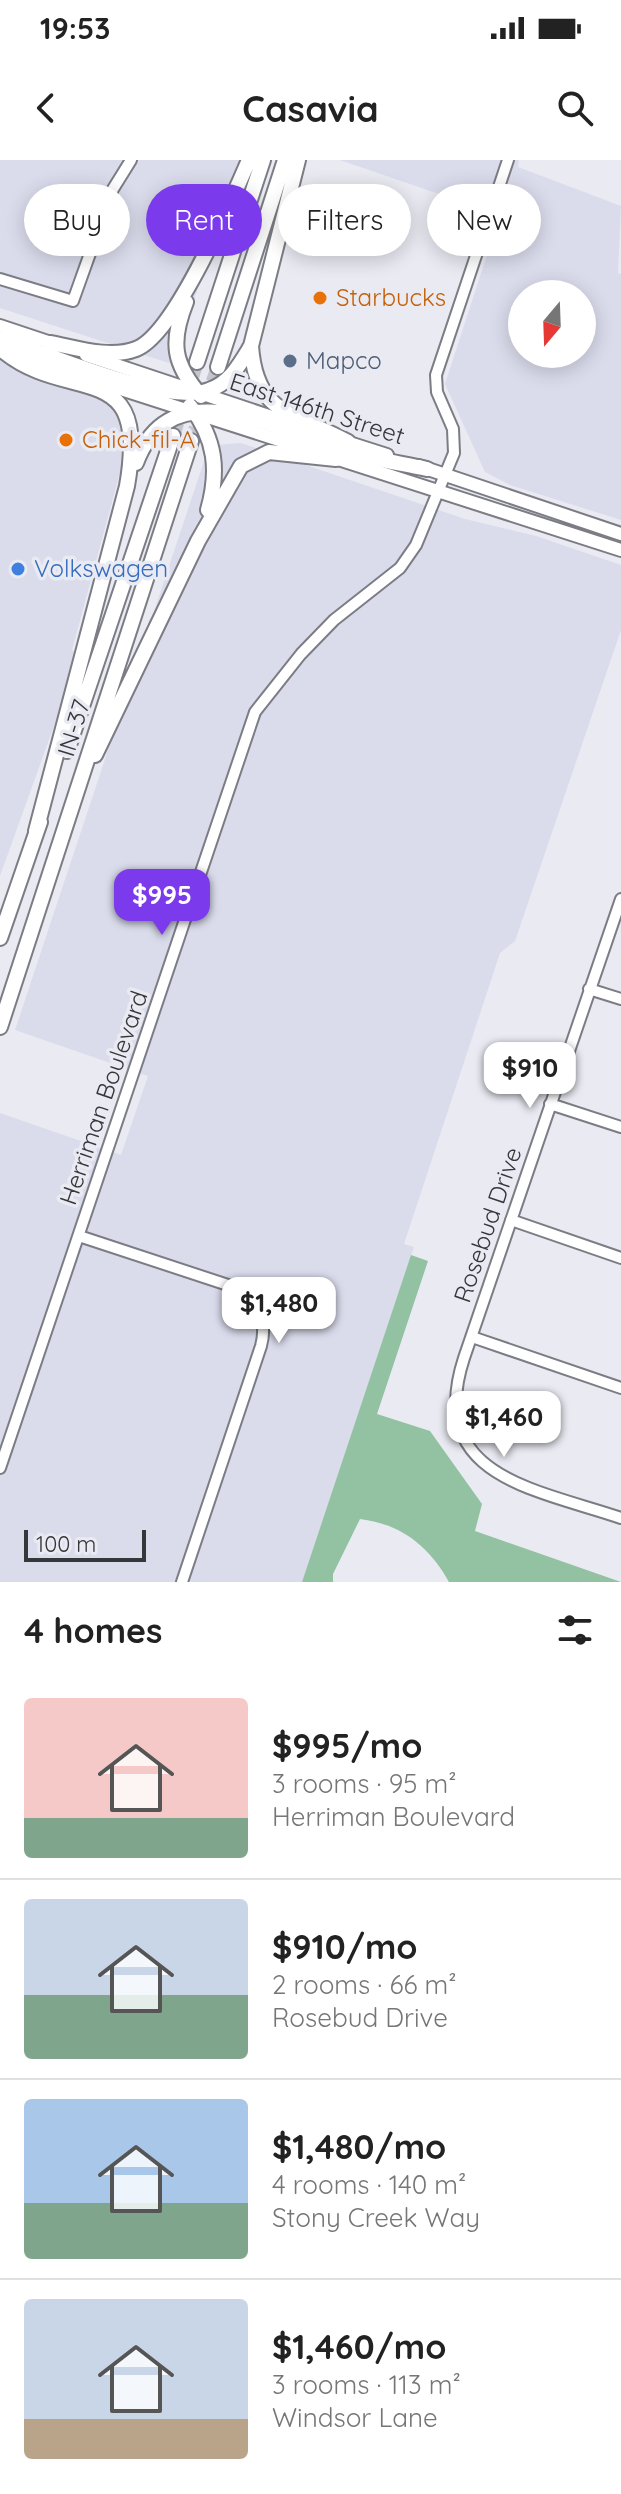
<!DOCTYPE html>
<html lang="en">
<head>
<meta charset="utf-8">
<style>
	:root { --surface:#fff; --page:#f2f2f2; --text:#222; --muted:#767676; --line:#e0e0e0; --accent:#7c3aed }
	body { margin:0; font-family:Quicksand,sans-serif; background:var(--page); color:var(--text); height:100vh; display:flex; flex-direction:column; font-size:30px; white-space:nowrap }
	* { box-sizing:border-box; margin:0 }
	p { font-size:26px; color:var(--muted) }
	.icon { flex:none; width:44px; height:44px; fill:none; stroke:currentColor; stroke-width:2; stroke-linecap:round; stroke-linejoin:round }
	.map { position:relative; height:1422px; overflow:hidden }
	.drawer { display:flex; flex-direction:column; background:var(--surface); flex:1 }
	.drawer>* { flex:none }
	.hud { position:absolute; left:24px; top:24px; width:574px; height:72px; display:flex; gap:16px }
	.needle { width:52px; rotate:199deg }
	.fabs { position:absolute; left:508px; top:120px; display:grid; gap:16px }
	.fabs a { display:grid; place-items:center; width:88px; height:88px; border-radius:50%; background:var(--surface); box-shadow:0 4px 20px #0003; font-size:40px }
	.scale { position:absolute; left:24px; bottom:20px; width:122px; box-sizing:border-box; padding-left:8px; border:4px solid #36373a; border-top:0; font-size:22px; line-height:28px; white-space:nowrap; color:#36373a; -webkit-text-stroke:6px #e9eaf2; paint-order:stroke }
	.price { position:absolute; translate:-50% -68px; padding:0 18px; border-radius:16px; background:#fff; color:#222; font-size:26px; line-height:52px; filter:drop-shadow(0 2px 4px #0008) }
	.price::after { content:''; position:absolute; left:50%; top:48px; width:24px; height:18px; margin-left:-12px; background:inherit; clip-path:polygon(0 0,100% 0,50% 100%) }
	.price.current { background:var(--accent); color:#fff }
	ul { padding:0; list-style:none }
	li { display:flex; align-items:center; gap:24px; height:200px; padding:0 24px }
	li+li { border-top:2px solid var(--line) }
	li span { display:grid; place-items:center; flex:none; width:224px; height:160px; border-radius:8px; color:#555 }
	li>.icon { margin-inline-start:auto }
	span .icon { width:96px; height:96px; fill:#fffc; stroke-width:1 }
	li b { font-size:34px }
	h2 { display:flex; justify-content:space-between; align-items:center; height:96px; padding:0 24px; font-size:34px }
	.pill { padding:0 28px; border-radius:36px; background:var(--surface); box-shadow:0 4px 20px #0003; font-size:28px; line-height:72px }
	.pill.current { background:var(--accent); color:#fff }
	.status { display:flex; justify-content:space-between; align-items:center; height:56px; padding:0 40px; background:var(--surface); direction:ltr }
	.status svg { height:22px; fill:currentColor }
	header { display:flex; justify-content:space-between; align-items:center; height:104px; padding:0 24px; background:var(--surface); font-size:36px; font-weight:800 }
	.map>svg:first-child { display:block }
</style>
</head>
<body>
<div class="status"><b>19:53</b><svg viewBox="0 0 49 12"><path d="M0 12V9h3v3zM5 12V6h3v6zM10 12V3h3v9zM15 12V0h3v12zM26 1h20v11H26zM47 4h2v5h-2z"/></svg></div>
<header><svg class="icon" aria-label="back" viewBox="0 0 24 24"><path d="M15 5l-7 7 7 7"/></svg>Casavia<svg class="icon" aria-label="search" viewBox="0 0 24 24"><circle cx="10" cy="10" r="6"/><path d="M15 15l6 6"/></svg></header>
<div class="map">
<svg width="621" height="1422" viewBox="0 0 621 1422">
	<rect width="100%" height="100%" fill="#e9eaf2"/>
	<path fill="#dadcec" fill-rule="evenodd" d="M 0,0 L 242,0 L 172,204 L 0,148 Z
		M 340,0 L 519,0 L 518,7 L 621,46 L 618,113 L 621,114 L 621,360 L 510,325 L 485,312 L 445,224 L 500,55 ZM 522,134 L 582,134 L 582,194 L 522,194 Z
		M 0,199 L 112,240 L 123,262 L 125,294 L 72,490 L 79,496 L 0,716 Z
		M 241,283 L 465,359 L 536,376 L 621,405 L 621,470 L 515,781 L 500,793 L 404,1084 L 414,1087 L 302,1422 L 0,1422 L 0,953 L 121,995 L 148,916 L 15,870 L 204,301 L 216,285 Z"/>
	<path fill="#93c2a2" d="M 411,1095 L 428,1101 L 377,1254 L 430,1271 L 482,1344 L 475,1371 L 621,1422 L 449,1422 C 429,1386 401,1364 360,1359 L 333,1414 L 333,1422 L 302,1422 Z"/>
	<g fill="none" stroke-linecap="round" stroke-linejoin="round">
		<path stroke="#c5c6cd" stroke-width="14" stroke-dasharray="14 7" stroke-linecap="butt" d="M 173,276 L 197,202
			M 191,281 L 218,207"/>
		<g stroke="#7c7d84" stroke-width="14">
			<path id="minor" d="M 0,119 L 73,141 L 113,29 L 131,0
				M 621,739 L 464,1198 C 425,1317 536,1329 621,1358
				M 589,829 L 621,839
				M 550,944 L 621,967
				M 511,1060 L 621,1098
				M 79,1076 L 234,1127 C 257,1138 268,1160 261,1186 L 182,1422
				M 472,1177 L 621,1228
				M 0,1308 L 255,552 L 301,494 L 334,460 L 400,408 L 416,385 L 454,293 L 453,269 L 437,232 L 436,215 L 508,0"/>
		</g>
		<g stroke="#7c7d84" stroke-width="16">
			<path id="major" d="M 0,166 L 57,185
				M 15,195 L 621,390
				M 86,195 L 311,270
				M 340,280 L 387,295
				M 419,306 L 621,374"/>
		</g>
		<g stroke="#7c7d84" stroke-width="18">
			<path id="highway" d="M 186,142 C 170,182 173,204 201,236
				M 0,179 C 48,193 165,246 209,230 C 230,223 240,204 251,186 L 298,0
				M 51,183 C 77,188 110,199 136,189 C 175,174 231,41 249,0
				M 251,186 C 256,256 295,253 348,282
				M 2,190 C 69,246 150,194 127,326 L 36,671
				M 197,202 L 263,0
				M 218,207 L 285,0
				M 190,246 C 216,279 219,311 208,350
				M 136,303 C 171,208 278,270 344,290 C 371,299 400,303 427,309
				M 67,591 L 173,276
				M 95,595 L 198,381 L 241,306 L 269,292 L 336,299
				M 0,778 L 40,662
				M 0,867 L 191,281"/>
		</g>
		<use href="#minor" stroke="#fff" stroke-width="10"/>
		<use href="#major" stroke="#fff" stroke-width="12"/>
		<use href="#highway" stroke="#fff" stroke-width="14"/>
	</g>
	<g fill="#e8710a" stroke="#e9eaf2" stroke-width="3">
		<circle cx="320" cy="138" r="8"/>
		<circle cx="66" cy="280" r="8"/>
	</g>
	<circle fill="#5c6f8a" stroke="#e9eaf2" stroke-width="3" cx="290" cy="201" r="8"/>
	<circle fill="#3f7fe0" stroke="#e9eaf2" stroke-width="3" cx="18" cy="409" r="8"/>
	<g text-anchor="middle" stroke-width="7" stroke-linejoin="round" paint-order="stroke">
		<g font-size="24" fill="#c56008" stroke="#e9eaf2" text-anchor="start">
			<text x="336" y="146">Starbucks</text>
			<text x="82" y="288">Chick-fil-A</text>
		</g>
		<g font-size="24" fill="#4e5e75" stroke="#e9eaf2" text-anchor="start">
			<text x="306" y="209">Mapco</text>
		</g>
		<g font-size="24" fill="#36373a" stroke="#e9eaf2">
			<text transform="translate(317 249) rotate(18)" y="8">East 146th Street</text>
			<text transform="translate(74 568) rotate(-73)" y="8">IN-37</text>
			<text transform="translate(104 938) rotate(-71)" y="8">Herriman Boulevard</text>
			<text transform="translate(488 1065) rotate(-71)" y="8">Rosebud Drive</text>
		</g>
		<g font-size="24" fill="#366cbe" stroke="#e9eaf2" text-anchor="start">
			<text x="34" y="417">Volkswagen</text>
		</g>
	</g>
</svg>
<div class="fabs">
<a><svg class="needle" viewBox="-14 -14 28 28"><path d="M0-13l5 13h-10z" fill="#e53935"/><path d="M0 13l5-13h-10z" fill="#767676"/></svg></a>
</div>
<div class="scale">100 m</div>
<b class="price current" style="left:162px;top:777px">$995</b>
<b class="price" style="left:530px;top:950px">$910</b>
<b class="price" style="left:279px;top:1185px">$1,480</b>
<b class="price" style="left:504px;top:1299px">$1,460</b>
<div class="hud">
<a class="pill">Buy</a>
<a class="pill current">Rent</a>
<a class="pill">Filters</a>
<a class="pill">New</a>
</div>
</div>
<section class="drawer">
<h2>4 homes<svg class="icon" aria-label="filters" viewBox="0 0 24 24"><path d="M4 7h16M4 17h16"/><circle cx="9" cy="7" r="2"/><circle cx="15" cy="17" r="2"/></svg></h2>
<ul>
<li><span style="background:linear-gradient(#f6c9c9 75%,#7fa58c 0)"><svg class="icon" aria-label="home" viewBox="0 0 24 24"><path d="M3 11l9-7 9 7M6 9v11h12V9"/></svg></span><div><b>$995/mo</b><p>3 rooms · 95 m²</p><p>Herriman Boulevard</p></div></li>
<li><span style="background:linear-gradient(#c9d6e8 60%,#7fa58c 0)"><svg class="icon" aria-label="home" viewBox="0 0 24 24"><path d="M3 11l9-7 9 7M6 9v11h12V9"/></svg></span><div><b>$910/mo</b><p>2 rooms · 66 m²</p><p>Rosebud Drive</p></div></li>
<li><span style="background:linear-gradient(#a9c7e8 65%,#7fa58c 0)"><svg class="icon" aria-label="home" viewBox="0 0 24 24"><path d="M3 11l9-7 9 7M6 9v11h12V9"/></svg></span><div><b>$1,480/mo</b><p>4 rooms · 140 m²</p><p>Stony Creek Way</p></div></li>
<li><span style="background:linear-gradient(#c9d6e8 75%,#b9a48a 0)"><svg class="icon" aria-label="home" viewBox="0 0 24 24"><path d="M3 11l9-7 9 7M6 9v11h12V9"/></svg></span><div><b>$1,460/mo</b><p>3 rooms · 113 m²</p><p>Windsor Lane</p></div></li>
</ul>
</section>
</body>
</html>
